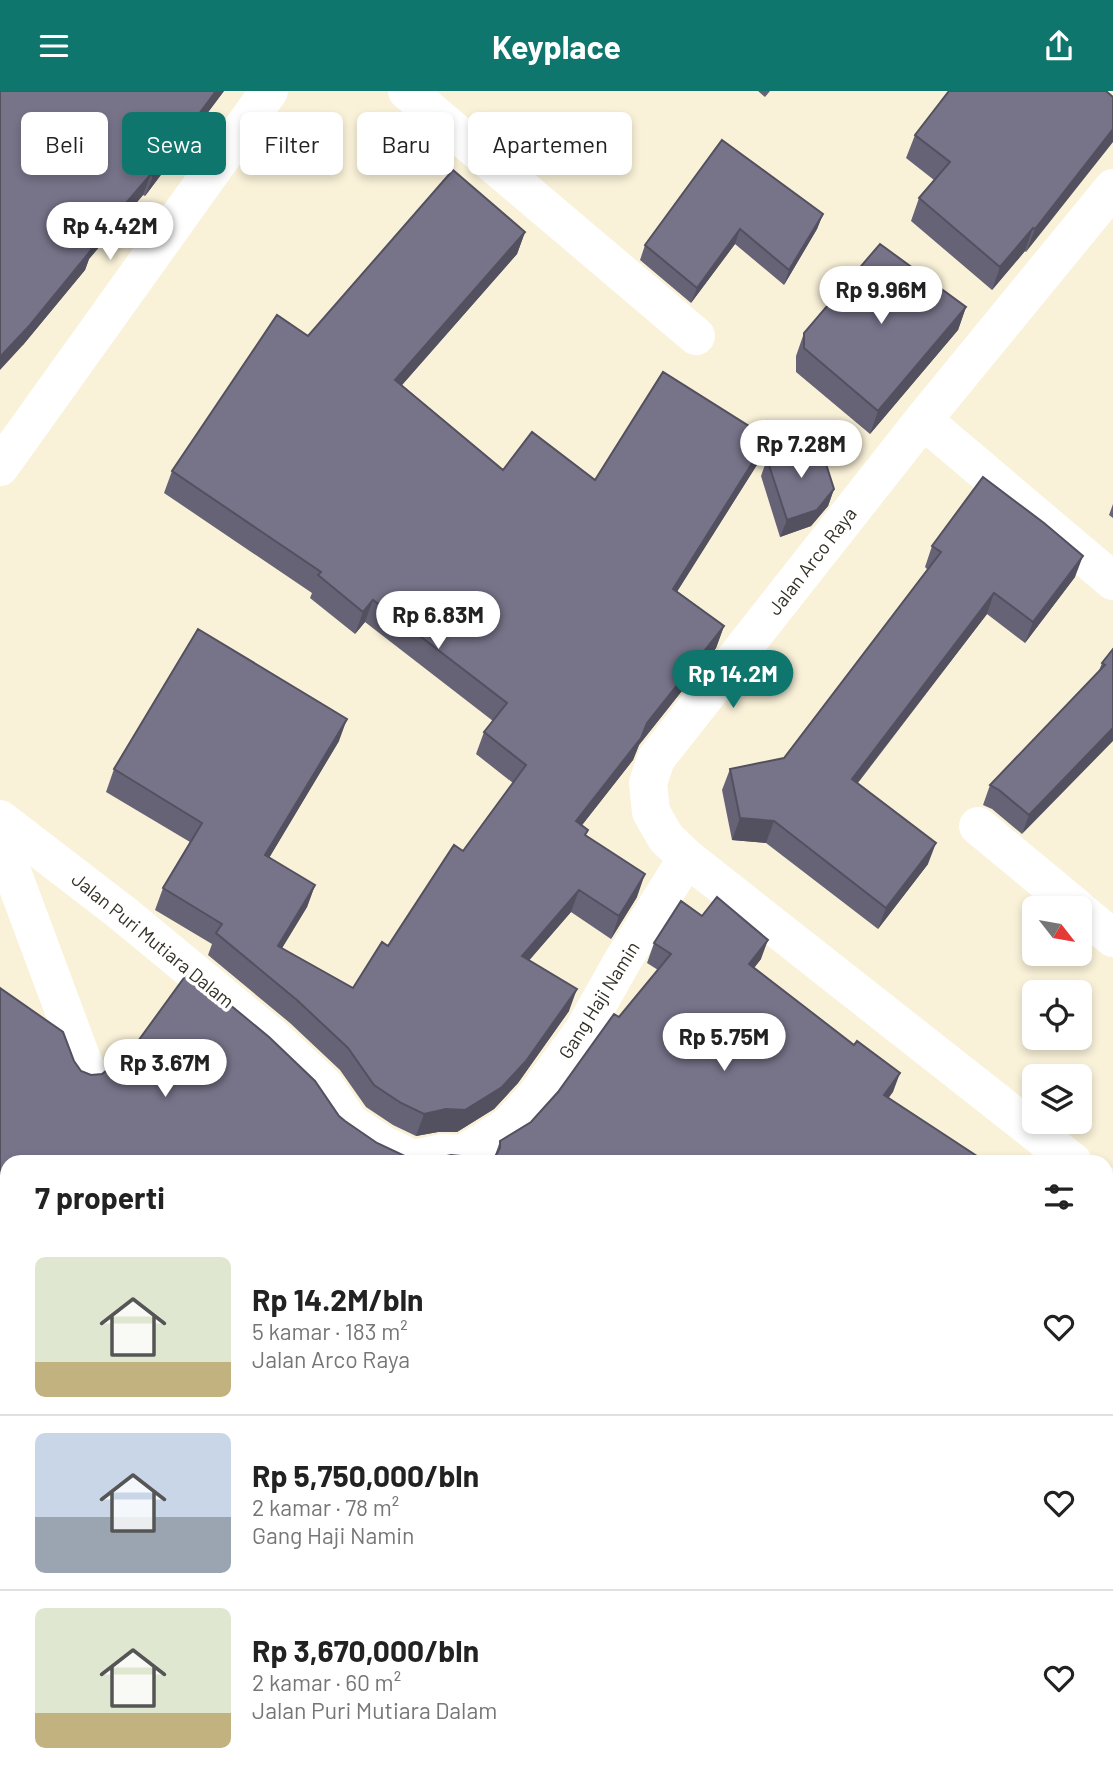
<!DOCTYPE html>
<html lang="id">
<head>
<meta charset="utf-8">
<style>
	:root { --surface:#fff; --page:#f2f2f2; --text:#222; --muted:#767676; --line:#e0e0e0; --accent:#0f766e }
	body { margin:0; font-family:Barlow,sans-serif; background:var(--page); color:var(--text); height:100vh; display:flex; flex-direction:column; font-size:26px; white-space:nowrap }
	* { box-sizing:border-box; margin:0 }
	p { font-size:23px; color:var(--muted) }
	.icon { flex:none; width:38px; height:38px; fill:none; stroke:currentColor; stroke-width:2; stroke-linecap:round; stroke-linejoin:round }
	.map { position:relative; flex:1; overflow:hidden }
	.sheet { position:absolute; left:0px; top:1064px; width:1113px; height:625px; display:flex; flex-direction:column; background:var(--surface); border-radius:21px 21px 0 0; box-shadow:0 4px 10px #0003 }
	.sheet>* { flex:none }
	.guide { position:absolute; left:21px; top:21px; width:700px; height:63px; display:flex; gap:14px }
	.needle { width:46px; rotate:121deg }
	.tools { position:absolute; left:1022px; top:805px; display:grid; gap:14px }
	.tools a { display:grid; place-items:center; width:70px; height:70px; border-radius:10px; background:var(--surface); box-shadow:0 4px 10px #0003; font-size:35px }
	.price { position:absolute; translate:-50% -60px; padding:0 16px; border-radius:24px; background:#fff; color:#222; font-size:23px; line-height:46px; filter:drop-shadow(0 2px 4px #0008) }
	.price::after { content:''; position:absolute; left:50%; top:42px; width:21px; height:16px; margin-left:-10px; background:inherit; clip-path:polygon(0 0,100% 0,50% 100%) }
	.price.selected { background:var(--accent); color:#fff }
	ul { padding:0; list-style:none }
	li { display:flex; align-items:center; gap:21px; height:175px; padding:0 35px }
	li+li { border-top:2px solid var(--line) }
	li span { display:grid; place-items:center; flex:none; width:196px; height:140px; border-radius:10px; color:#555 }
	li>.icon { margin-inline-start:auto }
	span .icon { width:84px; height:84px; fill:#fffc; stroke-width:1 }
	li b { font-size:30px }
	h2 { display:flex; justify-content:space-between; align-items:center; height:84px; padding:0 35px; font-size:30px }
	.tag { padding:0 24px; border-radius:10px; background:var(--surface); box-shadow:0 4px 10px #0003; font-size:24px; line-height:63px }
	.tag.selected { background:var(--accent); color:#fff }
	header { display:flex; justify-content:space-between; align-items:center; height:91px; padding:0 35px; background:var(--accent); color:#fff; font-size:32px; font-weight:700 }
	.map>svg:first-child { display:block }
</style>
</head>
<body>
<header><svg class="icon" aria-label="menu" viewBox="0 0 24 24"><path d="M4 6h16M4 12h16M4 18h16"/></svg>Keyplace<svg class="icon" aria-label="share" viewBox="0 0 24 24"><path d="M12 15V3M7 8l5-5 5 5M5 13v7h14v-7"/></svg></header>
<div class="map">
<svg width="1113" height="1688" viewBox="0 0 1113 1688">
	<rect width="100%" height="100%" fill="#f9f1d8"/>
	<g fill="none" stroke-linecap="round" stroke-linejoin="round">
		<path stroke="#fff" stroke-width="38" d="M 407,0 L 696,245
			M 923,329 L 1113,490
			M 0,376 L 269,0
			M 0,728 L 121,821 L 276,949 L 325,995 L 350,1032 L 382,1053 L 413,1068 L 442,1062 L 463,1063 L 472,1071
			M 978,735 L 1077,817
			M 0,762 L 7,767 L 87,982
			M 1080,820 L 1113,847
			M 463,1063 L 508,1035 L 535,1006 L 583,940 L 623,869 L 687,767
			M 1073,1071 L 687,767 L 666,747 L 651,721 L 648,692 L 656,668 L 923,329 L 1113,97
			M 1106,1095 L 1113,1100
			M 1106,1283 L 1113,1266
			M 292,1688 L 297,1682
			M 884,1688 L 887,1682"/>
	</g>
	<path fill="#666376" d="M 0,0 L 224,0 L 145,105 L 143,104 L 89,168 L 85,179 L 23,254 Z
		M 758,0 L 770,0 L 765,6 Z
		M 1106,0 L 1026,161 L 1025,160 L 992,199 L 911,130 L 919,107 L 934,89 L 906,67 L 915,44 Z
		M 823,123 L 817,138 L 784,194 L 735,153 L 691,212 L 640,169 L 645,154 Z
		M 525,141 L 517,163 L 402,294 L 503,379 L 595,389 L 760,369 L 677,500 L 724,535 L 716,557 L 639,654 L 633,669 L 582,734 L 586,744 L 637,806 L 611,848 L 571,821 L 529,869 L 569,920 L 518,992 L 494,1018 L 457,1041 L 438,1041 L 416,1045 L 393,1034 L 366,1016 L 340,979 L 290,932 L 208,864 L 212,853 L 155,819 L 163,797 L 190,751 L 106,701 L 114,678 L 339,650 L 269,767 L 315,794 L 307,816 L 282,857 L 353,897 L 388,855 L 463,760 L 513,692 L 476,663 L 484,641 L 493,630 L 365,531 L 355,543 L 310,507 L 312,502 L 164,402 L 172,380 L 308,245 Z
		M 966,216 L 958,239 L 870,343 L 796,281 L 796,265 L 804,242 Z
		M 767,368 L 834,398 L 828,415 L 811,435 L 780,446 L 761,385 Z
		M 1113,413 L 1113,427 L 1109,424 Z
		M 932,455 L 1075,486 L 1025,552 L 987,523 L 858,692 L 928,773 L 878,838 L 766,752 L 732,749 L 722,699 L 730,678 L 784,667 L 928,479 L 925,476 Z
		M 1113,558 L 1022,743 L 992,718 L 983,714 L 990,694 L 1098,582 L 1102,572 Z
		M 654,852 L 761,868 L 754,877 L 893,1001 L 494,1067 L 500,1050 L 531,1031 L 558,1001 L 658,879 L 647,872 Z
		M 1106,1284 L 1113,1285 L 1113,1333 L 1106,1330 Z
		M 0,1349 L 7,1354 L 7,1579 L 0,1574 Z
		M 1113,1416 L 1113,1450 L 1106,1444 L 1106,1429 L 1109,1422 Z
		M 128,1682 L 277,1682 L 274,1688 L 125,1688 Z
		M 462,1682 L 874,1682 L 882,1688 L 470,1688 Z"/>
	<path fill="#535060" d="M 216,0 L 224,0 L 145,105 L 153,85 Z
		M 1113,38 L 1113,51 L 1026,161 L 1035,138 Z
		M 151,83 L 143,104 L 89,168 L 85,179 L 23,254 L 0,279 L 0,266 L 89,155 Z
		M 823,123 L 817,138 L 784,194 L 789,179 Z
		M 1033,137 L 1025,160 L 992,199 L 1000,176 Z
		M 740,138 L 735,153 L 691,212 L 697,197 Z
		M 525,141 L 517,163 L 387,311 L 395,289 Z
		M 966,216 L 958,239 L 870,343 L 878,320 Z
		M 768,347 L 760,369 L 665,520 L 673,498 Z
		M 834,398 L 828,415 L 811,435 L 780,446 L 787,429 Z
		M 1083,465 L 1075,486 L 1025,552 L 1033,531 Z
		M 994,502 L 987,523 L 844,709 L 852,688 Z
		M 373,509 L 365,531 L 355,543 L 363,521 Z
		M 724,535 L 716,557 L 639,654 L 633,669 L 568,752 L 576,730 L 647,632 Z
		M 347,628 L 339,650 L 257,787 L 265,764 Z
		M 1113,637 L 1113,650 L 1022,743 L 1029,724 Z
		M 740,727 L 774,730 L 766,752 L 732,749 Z
		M 936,752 L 928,773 L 878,838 L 886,817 Z
		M 645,783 L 637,806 L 611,848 L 619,825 Z
		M 315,794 L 307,816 L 270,877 L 278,855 Z
		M 579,799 L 571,821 L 514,887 L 522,865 Z
		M 768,849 L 761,868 L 742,892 L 749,873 Z
		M 577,898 L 569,920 L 518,992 L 494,1018 L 457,1041 L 438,1041 L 416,1045 L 424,1023 Z
		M 900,982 L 893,1001 L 876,1024 L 884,1004 Z
		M 1113,1227 L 1113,1238 L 1111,1244 L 1106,1246 L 1106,1230 Z
		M 7,1251 L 7,1261 L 0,1270 L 0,1259 Z"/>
	<path fill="#777389" stroke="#535060" stroke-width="2" d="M 0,0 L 216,0 L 153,85 L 151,83 L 89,155 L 92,158 L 30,234 L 0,266 Z
		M 949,0 L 1106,0 L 1113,6 L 1113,38 L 1035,138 L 1033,137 L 1000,176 L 919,107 L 950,71 L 915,44 Z
		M 722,49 L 823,123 L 789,179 L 740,138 L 697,197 L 645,154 Z
		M 453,79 L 525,141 L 395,289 L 503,379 L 532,341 L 595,389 L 663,281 L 768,347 L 673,498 L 724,535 L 647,632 L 641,647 L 576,730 L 588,739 L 585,744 L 645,783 L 619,825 L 579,799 L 522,865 L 577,898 L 526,970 L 502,996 L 465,1019 L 446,1018 L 424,1023 L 401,1012 L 374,994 L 348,957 L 298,910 L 216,842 L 222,833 L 163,797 L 202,732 L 114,678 L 198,538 L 347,628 L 265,764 L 315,794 L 278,855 L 353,897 L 382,851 L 388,855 L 454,754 L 463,760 L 526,674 L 484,641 L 507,612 L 373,509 L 363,521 L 318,484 L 321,481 L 172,380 L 277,224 L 308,245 Z
		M 880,153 L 966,216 L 878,320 L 804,257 L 804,242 Z
		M 819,351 L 834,398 L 817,419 L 787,429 L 767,368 Z
		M 983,386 L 1044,432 L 1083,465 L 1033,531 L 994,502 L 852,688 L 936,752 L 886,817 L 774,730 L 740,727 L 730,678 L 784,667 L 941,461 L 932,455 Z
		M 1113,558 L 1113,637 L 1029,724 L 999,699 L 990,694 L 1105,574 L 1102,572 Z
		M 717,806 L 768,849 L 749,873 L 854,954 L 857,950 L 900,982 L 884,1004 L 986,1071 L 488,1071 L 495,1066 L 500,1057 L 500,1050 L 531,1031 L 558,1001 L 614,923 L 619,926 L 671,863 L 654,852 L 681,810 L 702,825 Z
		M 189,880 L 269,946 L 315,990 L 339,1025 L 345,1030 L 377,1052 L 411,1068 L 425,1070 L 451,1064 L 461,1065 L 472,1071 L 7,1071 L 7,1251 L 0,1259 L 0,897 L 63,941 L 74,970 L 81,980 L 91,984 L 102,983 L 112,975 L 117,979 Z
		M 1106,1167 L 1113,1171 L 1110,1181 L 1113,1182 L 1113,1227 L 1106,1230 Z
		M 1106,1284 L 1113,1285 L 1113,1310 L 1106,1307 Z
		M 0,1349 L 7,1354 L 7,1555 L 0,1550 Z
		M 1113,1416 L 1113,1425 L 1109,1422 Z
		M 1113,1452 L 1113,1688 L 899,1688 L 904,1686 L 907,1682 L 1106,1682 L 1106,1461 Z
		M 137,1682 L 275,1682 L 270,1688 L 146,1688 Z
		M 493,1682 L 874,1682 L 882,1688 L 500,1688 Z"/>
	<g text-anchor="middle" stroke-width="7" stroke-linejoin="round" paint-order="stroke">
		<g font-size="19" fill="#322f25" stroke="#fff">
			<text transform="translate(812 470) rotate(-52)" y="7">Jalan Arco Raya</text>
			<text transform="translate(153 849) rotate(39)" y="7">Jalan Puri Mutiara Dalam</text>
			<text transform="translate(599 909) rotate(-58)" y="7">Gang Haji Namin</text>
		</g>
	</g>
</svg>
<div class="tools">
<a><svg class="needle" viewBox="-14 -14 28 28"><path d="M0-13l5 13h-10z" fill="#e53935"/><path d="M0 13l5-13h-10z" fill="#767676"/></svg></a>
<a><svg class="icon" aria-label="locate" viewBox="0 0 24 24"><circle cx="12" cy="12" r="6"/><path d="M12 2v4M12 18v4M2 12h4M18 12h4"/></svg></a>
<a><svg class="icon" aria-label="layers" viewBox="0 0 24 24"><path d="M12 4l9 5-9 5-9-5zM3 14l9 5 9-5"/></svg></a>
</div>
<b class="price" style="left:110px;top:171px">Rp 4.42M</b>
<b class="price" style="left:881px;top:235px">Rp 9.96M</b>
<b class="price" style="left:801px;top:389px">Rp 7.28M</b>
<b class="price" style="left:438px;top:560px">Rp 6.83M</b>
<b class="price selected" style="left:733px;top:619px">Rp 14.2M</b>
<b class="price" style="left:724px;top:982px">Rp 5.75M</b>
<b class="price" style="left:165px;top:1008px">Rp 3.67M</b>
<div class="guide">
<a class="tag">Beli</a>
<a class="tag selected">Sewa</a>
<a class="tag">Filter</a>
<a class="tag">Baru</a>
<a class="tag">Apartemen</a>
</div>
<section class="sheet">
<h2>7 properti<svg class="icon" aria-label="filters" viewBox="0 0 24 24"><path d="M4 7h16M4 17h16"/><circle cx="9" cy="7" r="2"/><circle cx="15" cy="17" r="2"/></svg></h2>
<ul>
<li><span style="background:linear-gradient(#dfe7d0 75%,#c2b280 0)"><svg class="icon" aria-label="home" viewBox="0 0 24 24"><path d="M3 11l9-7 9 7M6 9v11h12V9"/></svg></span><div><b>Rp 14.2M/bln</b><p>5 kamar · 183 m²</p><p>Jalan Arco Raya</p></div><svg class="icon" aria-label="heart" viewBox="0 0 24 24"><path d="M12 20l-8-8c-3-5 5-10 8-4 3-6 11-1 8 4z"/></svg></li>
<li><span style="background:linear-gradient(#c9d6e8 60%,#9aa5b1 0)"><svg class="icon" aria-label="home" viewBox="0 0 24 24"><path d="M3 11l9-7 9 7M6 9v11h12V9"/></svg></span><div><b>Rp 5,750,000/bln</b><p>2 kamar · 78 m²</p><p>Gang Haji Namin</p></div><svg class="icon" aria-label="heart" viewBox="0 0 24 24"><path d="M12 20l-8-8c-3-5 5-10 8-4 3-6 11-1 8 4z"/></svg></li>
<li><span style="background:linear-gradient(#dfe7d0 75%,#c2b280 0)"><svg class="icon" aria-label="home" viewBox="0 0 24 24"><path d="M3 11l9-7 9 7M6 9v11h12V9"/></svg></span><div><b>Rp 3,670,000/bln</b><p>2 kamar · 60 m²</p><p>Jalan Puri Mutiara Dalam</p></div><svg class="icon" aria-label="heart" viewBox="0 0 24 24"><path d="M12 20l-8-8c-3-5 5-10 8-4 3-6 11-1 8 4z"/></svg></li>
</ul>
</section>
</div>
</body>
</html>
